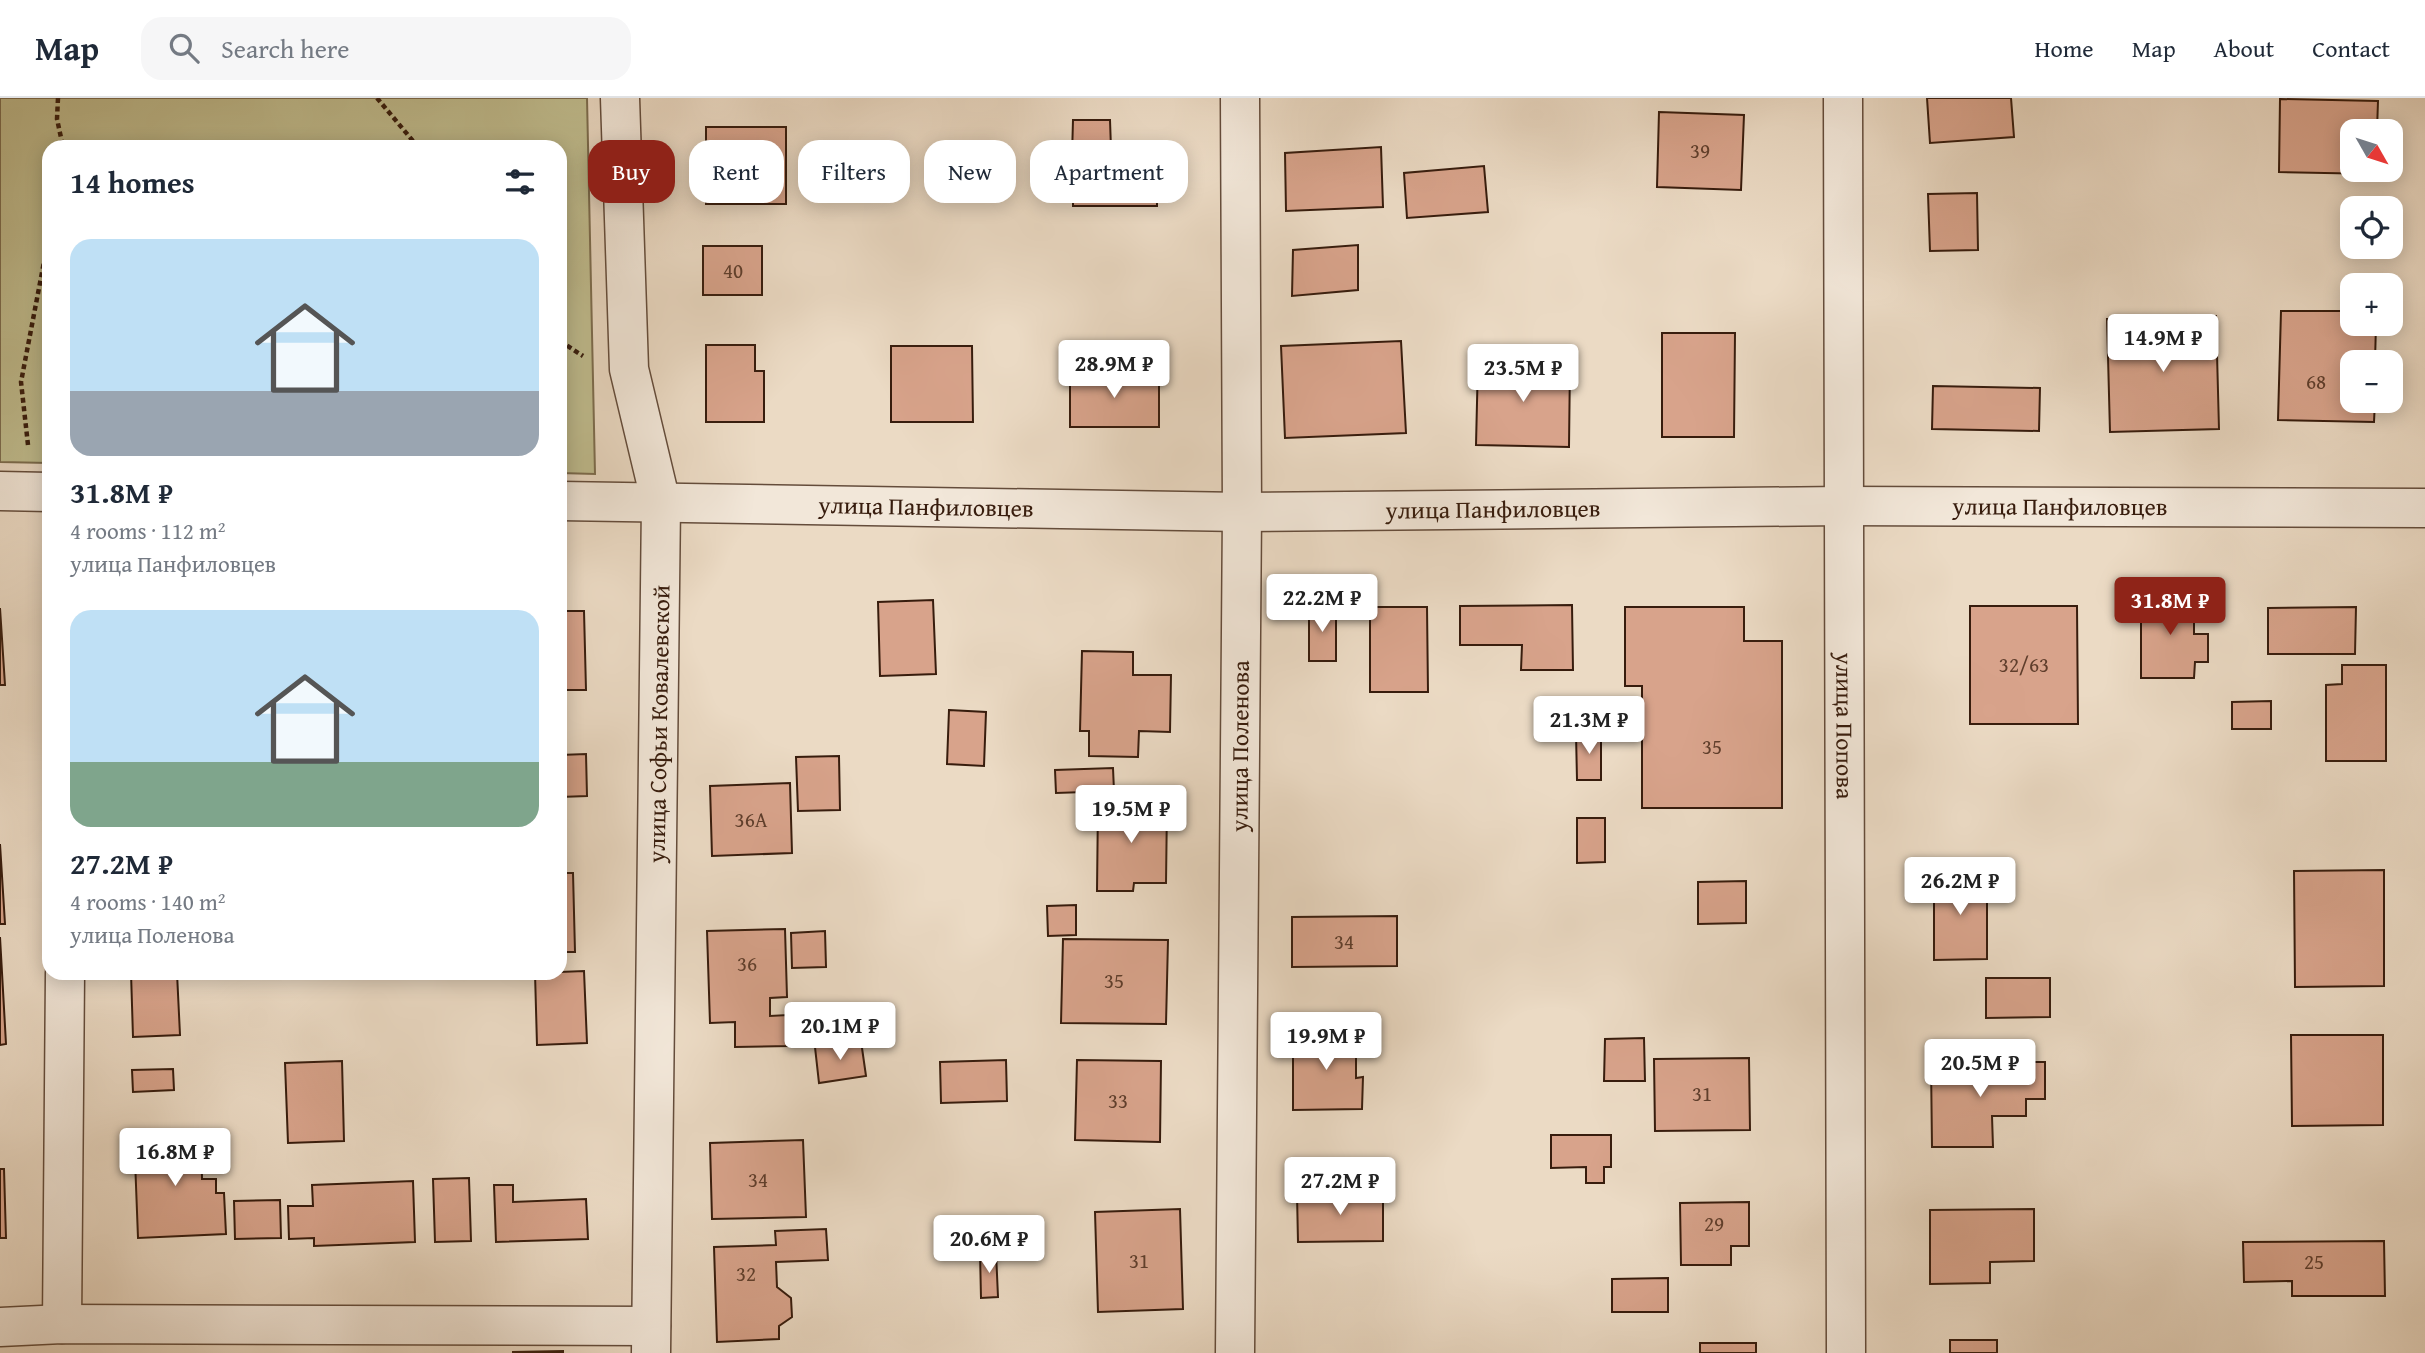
<!DOCTYPE html>
<html lang="en">
<head>
<meta charset="utf-8">
<style>
	:root { --surface:#fff; --page:#f6f6f7; --text:#1f2937; --muted:#747a83; --line:#e0e1e3; --accent:#8f2418 }
	body { margin:0; font-family:"Gentium Book Plus",serif; background:var(--page); color:var(--text); height:100vh; display:flex; flex-direction:column; font-size:26px; white-space:nowrap }
	* { box-sizing:border-box; margin:0 }
	p { font-size:23px; color:var(--muted) }
	.icon { flex:none; width:38px; height:38px; fill:none; stroke:currentColor; stroke-width:2; stroke-linecap:round; stroke-linejoin:round }
	.map { position:relative; flex:1; overflow:hidden }
	.sheet { position:absolute; left:42px; top:42px; width:525px; height:840px; display:flex; flex-direction:column; background:var(--surface); border-radius:21px; box-shadow:0 4px 18px #0003 }
	.sheet>* { flex:none }
	.hud { position:absolute; left:588px; top:42px; width:665px; height:63px; display:flex; gap:14px }
	.needle { width:46px; rotate:129deg }
	.fabs { position:absolute; left:2340px; top:21px; display:grid; gap:14px }
	.fabs a { display:grid; place-items:center; width:63px; height:63px; border-radius:14px; background:var(--surface); box-shadow:0 4px 18px #0003; font-size:35px }
	.price { position:absolute; translate:-50% -60px; padding:0 16px; border-radius:7px; background:#fff; color:#222; font-size:23px; line-height:46px; filter:drop-shadow(0 2px 4px #0008) }
	.price::after { content:''; position:absolute; left:50%; top:42px; width:21px; height:16px; margin-left:-10px; background:inherit; clip-path:polygon(0 0,100% 0,50% 100%) }
	.price.active { background:var(--accent); color:#fff }
	ul { padding:0; list-style:none }
	li { display:grid; align-content:center; gap:14px; height:371px; padding:0 28px }
	li span { display:grid; place-items:center; height:217px; border-radius:21px; color:#555 }
	li>.icon { margin-inline-start:auto }
	span .icon { width:126px; height:126px; fill:#fffc; stroke-width:1 }
	li b { font-size:30px }
	h2 { display:flex; justify-content:space-between; align-items:center; height:84px; padding:0 28px; font-size:30px }
	.chip { padding:0 24px; border-radius:21px; background:var(--surface); box-shadow:0 4px 18px #0003; font-size:24px; line-height:63px }
	.chip.active { background:var(--accent); color:#fff }
	header { display:flex; align-items:center; gap:42px; box-sizing:border-box; height:98px; padding:0 35px; background:var(--surface); border-bottom:2px solid var(--line) }
	header strong { font-size:33px }
	nav { display:flex; gap:38px; margin-inline-start:auto; font-size:24px }
	.search { width:490px; height:63px; background:var(--page); display:flex; align-items:center; gap:18px; box-sizing:border-box; padding:0 24px; border-radius:21px; color:var(--muted); font-size:26px }
	.map>svg:first-child { display:block }
</style>
</head>
<body>
<header>
<strong>Map</strong>
<div class="search"><svg class="icon" aria-label="search" viewBox="0 0 24 24"><circle cx="10" cy="10" r="6"/><path d="M15 15l6 6"/></svg>Search here</div>
<nav><a>Home</a><a>Map</a><a>About</a><a>Contact</a></nav>
</header>
<div class="map">
<svg width="2425" height="1255" viewBox="0 0 2425 1255">
	<rect width="100%" height="100%" fill="#ebdac4"/>
	<filter id="stains"><feTurbulence type="fractalNoise" baseFrequency=".00286" numOctaves="4"/><feColorMatrix values="0 0 0 0 .2 0 0 0 0 .09 0 0 0 0 .02 0 0 0 .5 -.17"/></filter>
	<radialGradient id="worn" r=".72"><stop offset=".6" stop-color="#630" stop-opacity="0"/><stop offset="1" stop-color="#630" stop-opacity=".3"/></radialGradient>
	<path fill="#c0bd8f" stroke="#7c6c4e" stroke-width="2" d="M 0,0 L 587,0 L 595,376 L 560,375 L 560,49 L 49,49 L 49,365 L 0,364 Z"/>
	<path fill="#d8a38b" stroke="#371c0d" stroke-width="2" d="M 1927,0 L 2011,0 L 2014,39 L 1930,45 Z
		M 2280,1 L 2378,3 L 2377,33 L 2352,33 L 2352,72 L 2377,72 L 2376,76 L 2279,74 Z
		M 1659,14 L 1744,17 L 1741,92 L 1657,89 Z
		M 1073,22 L 1110,22 L 1111,51 L 1157,50 L 1157,108 L 1073,108 L 1073,96 L 1036,96 L 1037,58 L 1072,58 Z
		M 706,29 L 786,29 L 786,106 L 706,106 Z
		M 1381,49 L 1383,109 L 1286,113 L 1285,55 Z
		M 1484,68 L 1488,114 L 1407,120 L 1404,75 Z
		M 1977,95 L 1978,152 L 1930,153 L 1928,96 Z
		M 1358,147 L 1358,192 L 1292,198 L 1293,152 Z
		M 703,148 L 762,148 L 762,197 L 703,197 Z
		M 2281,213 L 2352,213 L 2352,226 L 2376,226 L 2375,264 L 2352,264 L 2352,303 L 2375,303 L 2374,324 L 2278,322 Z
		M 2216,218 L 2219,331 L 2110,334 L 2107,221 Z
		M 1662,235 L 1735,235 L 1734,339 L 1662,339 Z
		M 1401,243 L 1406,335 L 1285,340 L 1281,248 Z
		M 706,247 L 755,247 L 755,273 L 764,273 L 764,324 L 706,324 Z
		M 891,248 L 972,248 L 973,324 L 891,324 Z
		M 1478,263 L 1570,264 L 1569,349 L 1476,347 Z
		M 1070,276 L 1159,276 L 1159,329 L 1070,329 Z
		M 1933,288 L 2040,290 L 2039,333 L 1932,331 Z
		M 2194,495 L 2194,536 L 2208,536 L 2208,564 L 2195,564 L 2194,580 L 2141,580 L 2141,496 Z
		M 933,502 L 936,576 L 880,578 L 878,504 Z
		M 1572,507 L 1573,572 L 1521,572 L 1522,547 L 1460,547 L 1460,508 Z
		M 1970,508 L 2077,508 L 2078,626 L 1970,626 Z
		M 1309,509 L 1336,509 L 1336,563 L 1309,563 Z
		M 1370,509 L 1427,509 L 1428,594 L 1370,594 Z
		M 1625,509 L 1744,509 L 1744,543 L 1782,543 L 1782,710 L 1642,710 L 1642,588 L 1625,588 Z
		M 2356,509 L 2355,556 L 2268,556 L 2268,510 Z
		M 0,510 L 5,587 L 0,587 Z
		M 560,513 L 584,513 L 586,592 L 560,592 Z
		M 1082,553 L 1133,554 L 1133,577 L 1171,577 L 1170,634 L 1139,633 L 1138,659 L 1089,658 L 1089,633 L 1080,633 Z
		M 2342,567 L 2386,567 L 2386,663 L 2326,663 L 2326,587 L 2342,586 Z
		M 2271,603 L 2271,631 L 2232,631 L 2232,604 Z
		M 949,612 L 986,614 L 984,668 L 947,666 Z
		M 1576,635 L 1601,635 L 1601,682 L 1577,682 Z
		M 586,656 L 587,698 L 560,699 L 560,657 Z
		M 839,658 L 840,712 L 798,713 L 796,659 Z
		M 1113,670 L 1114,693 L 1056,695 L 1055,672 Z
		M 790,685 L 792,755 L 712,758 L 710,688 Z
		M 1098,705 L 1167,706 L 1166,785 L 1134,785 L 1133,793 L 1097,793 Z
		M 1577,720 L 1605,720 L 1605,764 L 1577,765 Z
		M 0,746 L 5,826 L 0,826 Z
		M 2384,772 L 2384,888 L 2295,889 L 2294,773 Z
		M 560,775 L 573,775 L 575,854 L 560,854 Z
		M 1934,776 L 1987,776 L 1987,861 L 1934,862 Z
		M 1746,783 L 1746,825 L 1698,826 L 1698,784 Z
		M 1076,807 L 1076,837 L 1048,838 L 1047,808 Z
		M 1397,818 L 1397,868 L 1292,869 L 1292,819 Z
		M 785,831 L 787,899 L 770,900 L 770,918 L 788,917 L 789,948 L 735,949 L 735,924 L 710,925 L 707,833 Z
		M 825,833 L 826,869 L 792,870 L 791,835 Z
		M 0,839 L 6,946 L 0,947 Z
		M 1063,841 L 1168,842 L 1166,926 L 1061,925 Z
		M 584,873 L 587,945 L 537,947 L 535,875 Z
		M 131,875 L 177,875 L 180,937 L 133,939 Z
		M 1986,880 L 2050,880 L 2050,919 L 1986,920 Z
		M 1293,935 L 1356,935 L 1356,980 L 1363,979 L 1362,1011 L 1293,1012 Z
		M 2291,937 L 2383,937 L 2383,1027 L 2292,1028 Z
		M 1644,940 L 1645,983 L 1604,983 L 1605,941 Z
		M 861,943 L 866,978 L 819,985 L 815,949 Z
		M 1749,960 L 1750,1032 L 1655,1033 L 1654,961 Z
		M 1006,962 L 1007,1003 L 941,1005 L 940,964 Z
		M 1077,962 L 1161,963 L 1160,1044 L 1075,1042 Z
		M 342,963 L 344,1043 L 288,1045 L 285,965 Z
		M 2045,964 L 2045,1001 L 2026,1001 L 2026,1018 L 1992,1018 L 1993,1049 L 1932,1049 L 1931,965 Z
		M 173,971 L 174,992 L 133,994 L 132,972 Z
		M 201,1033 L 202,1081 L 216,1081 L 216,1095 L 224,1095 L 226,1136 L 138,1140 L 134,1035 Z
		M 1551,1037 L 1611,1037 L 1611,1069 L 1604,1069 L 1604,1085 L 1586,1085 L 1586,1069 L 1551,1070 Z
		M 803,1042 L 806,1119 L 712,1121 L 710,1045 Z
		M 0,1071 L 4,1071 L 6,1140 L 0,1140 Z
		M 469,1080 L 471,1143 L 435,1144 L 433,1081 Z
		M 413,1083 L 415,1144 L 314,1148 L 314,1140 L 289,1141 L 288,1108 L 313,1108 L 312,1087 Z
		M 494,1087 L 513,1087 L 513,1104 L 586,1101 L 588,1141 L 496,1144 Z
		M 1383,1095 L 1383,1143 L 1298,1144 L 1297,1096 Z
		M 280,1102 L 281,1140 L 235,1141 L 234,1103 Z
		M 1749,1104 L 1749,1148 L 1731,1148 L 1731,1167 L 1681,1167 L 1680,1105 Z
		M 1180,1111 L 1183,1211 L 1098,1214 L 1095,1114 Z
		M 2034,1111 L 2034,1163 L 1990,1164 L 1990,1185 L 1930,1186 L 1930,1112 Z
		M 826,1131 L 828,1162 L 776,1164 L 777,1189 L 791,1200 L 792,1219 L 779,1228 L 779,1241 L 717,1244 L 714,1149 L 776,1147 L 775,1133 Z
		M 2384,1143 L 2385,1198 L 2292,1198 L 2292,1183 L 2244,1184 L 2243,1144 Z
		M 980,1154 L 996,1154 L 998,1199 L 981,1200 Z
		M 1668,1180 L 1668,1214 L 1612,1214 L 1612,1181 Z
		M 1950,1242 L 1997,1242 L 1997,1255 L 1950,1255 Z
		M 1700,1245 L 1756,1245 L 1756,1255 L 1700,1255 Z
		M 563,1253 L 563,1255 L 513,1255 L 513,1254 Z"/>
	<g fill="none" stroke-linecap="round" stroke-linejoin="round">
		<g stroke="#644c3b" stroke-width="41">
			<g id="minor">
				<path d="M 620,0 L 629,271 L 661,405 L 651,1255"/>
				<path id="s1" d="M 1843,0 L 1846,1255"/>
				<path d="M 0,393 L 49,394"/>
				<path id="s2" d="M 560,403 L 1242,414 L 1842,408 L 2425,410"/>
				<path d="M 62,1226 L 65,875"/>
				<path d="M 0,1229 L 62,1226 L 651,1228"/>
				<path id="s3" d="M 1235,1255 L 1242,414 L 1240,0"/>
			</g>
		</g>
		<path stroke="#371c0d" stroke-width="4.5" stroke-dasharray="5 3.5" stroke-linecap="butt" d="M 58,0 L 57,21 L 63,49
			M 377,0 L 418,49
			M 560,243 L 583,258
			M 28,347 L 21,284 L 49,138"/>
		<use href="#minor" stroke="#f2e7d9" stroke-width="38"/>
	</g>
	<g text-anchor="middle" stroke-width="5" stroke-linejoin="round" paint-order="stroke">
		<g font-size="21" fill="#5f3e2c">
			<text x="1700" y="60">39</text>
			<text x="733" y="180">40</text>
			<text x="2316" y="291">68</text>
			<text x="2024" y="574">32/63</text>
			<text x="1712" y="656">35</text>
			<text x="751" y="729">36А</text>
			<text x="1344" y="851">34</text>
			<text x="747" y="873">36</text>
			<text x="1114" y="890">35</text>
			<text x="1702" y="1003">31</text>
			<text x="1118" y="1010">33</text>
			<text x="758" y="1089">34</text>
			<text x="1714" y="1133">29</text>
			<text x="1139" y="1170">31</text>
			<text x="2314" y="1171">25</text>
			<text x="746" y="1183">32</text>
		</g>
		<g font-size="24" fill="#371c0d" stroke="#f2e7d9">
			<text dy="8" stroke="none"><textPath href="#s2" startOffset="366">улица Панфиловцев</textPath></text>
			<text dy="8" stroke="none"><textPath href="#s2" startOffset="1500">улица Панфиловцев</textPath></text>
			<text dy="8" stroke="none"><textPath href="#s2" startOffset="933">улица Панфиловцев</textPath></text>
			<text transform="translate(659 626) rotate(-89)" y="8">улица Софьи Ковалевской</text>
			<text dy="8" stroke="none"><textPath href="#s1" startOffset="628">улица Попова</textPath></text>
			<text dy="8" stroke="none"><textPath href="#s3" startOffset="607">улица Поленова</textPath></text>
		</g>
	</g>
	<rect width="100%" height="100%" filter="url(#stains)"/>
	<rect width="100%" height="100%" fill="url(#worn)"/>
</svg>
<div class="fabs">
<a><svg class="needle" viewBox="-14 -14 28 28"><path d="M0-13l5 13h-10z" fill="#e53935"/><path d="M0 13l5-13h-10z" fill="#747a83"/></svg></a>
<a><svg class="icon" aria-label="locate" viewBox="0 0 24 24"><circle cx="12" cy="12" r="6"/><path d="M12 2v4M12 18v4M2 12h4M18 12h4"/></svg></a>
<a>+</a>
<a>−</a>
</div>
<b class="price" style="left:2163px;top:276px">14.9M ₽</b>
<b class="price" style="left:1114px;top:302px">28.9M ₽</b>
<b class="price" style="left:1523px;top:306px">23.5M ₽</b>
<b class="price" style="left:1322px;top:536px">22.2M ₽</b>
<b class="price active" style="left:2170px;top:539px">31.8M ₽</b>
<b class="price" style="left:1589px;top:658px">21.3M ₽</b>
<b class="price" style="left:1131px;top:747px">19.5M ₽</b>
<b class="price" style="left:1960px;top:819px">26.2M ₽</b>
<b class="price" style="left:840px;top:964px">20.1M ₽</b>
<b class="price" style="left:1326px;top:974px">19.9M ₽</b>
<b class="price" style="left:1980px;top:1001px">20.5M ₽</b>
<b class="price" style="left:175px;top:1090px">16.8M ₽</b>
<b class="price" style="left:1340px;top:1119px">27.2M ₽</b>
<b class="price" style="left:989px;top:1177px">20.6M ₽</b>
<div class="hud">
<a class="chip active">Buy</a>
<a class="chip">Rent</a>
<a class="chip">Filters</a>
<a class="chip">New</a>
<a class="chip">Apartment</a>
</div>
<section class="sheet">
<h2>14 homes<svg class="icon" aria-label="filters" viewBox="0 0 24 24"><path d="M4 7h16M4 17h16"/><circle cx="9" cy="7" r="2"/><circle cx="15" cy="17" r="2"/></svg></h2>
<ul>
<li><span style="background:linear-gradient(#bfe0f5 70%,#9aa5b1 0)"><svg class="icon" aria-label="home" viewBox="0 0 24 24"><path d="M3 11l9-7 9 7M6 9v11h12V9"/></svg></span><div><b>31.8M ₽</b><p>4 rooms · 112 m²</p><p>улица Панфиловцев</p></div></li>
<li><span style="background:linear-gradient(#bfe0f5 70%,#7fa58c 0)"><svg class="icon" aria-label="home" viewBox="0 0 24 24"><path d="M3 11l9-7 9 7M6 9v11h12V9"/></svg></span><div><b>27.2M ₽</b><p>4 rooms · 140 m²</p><p>улица Поленова</p></div></li>
</ul>
</section>
</div>
</body>
</html>
